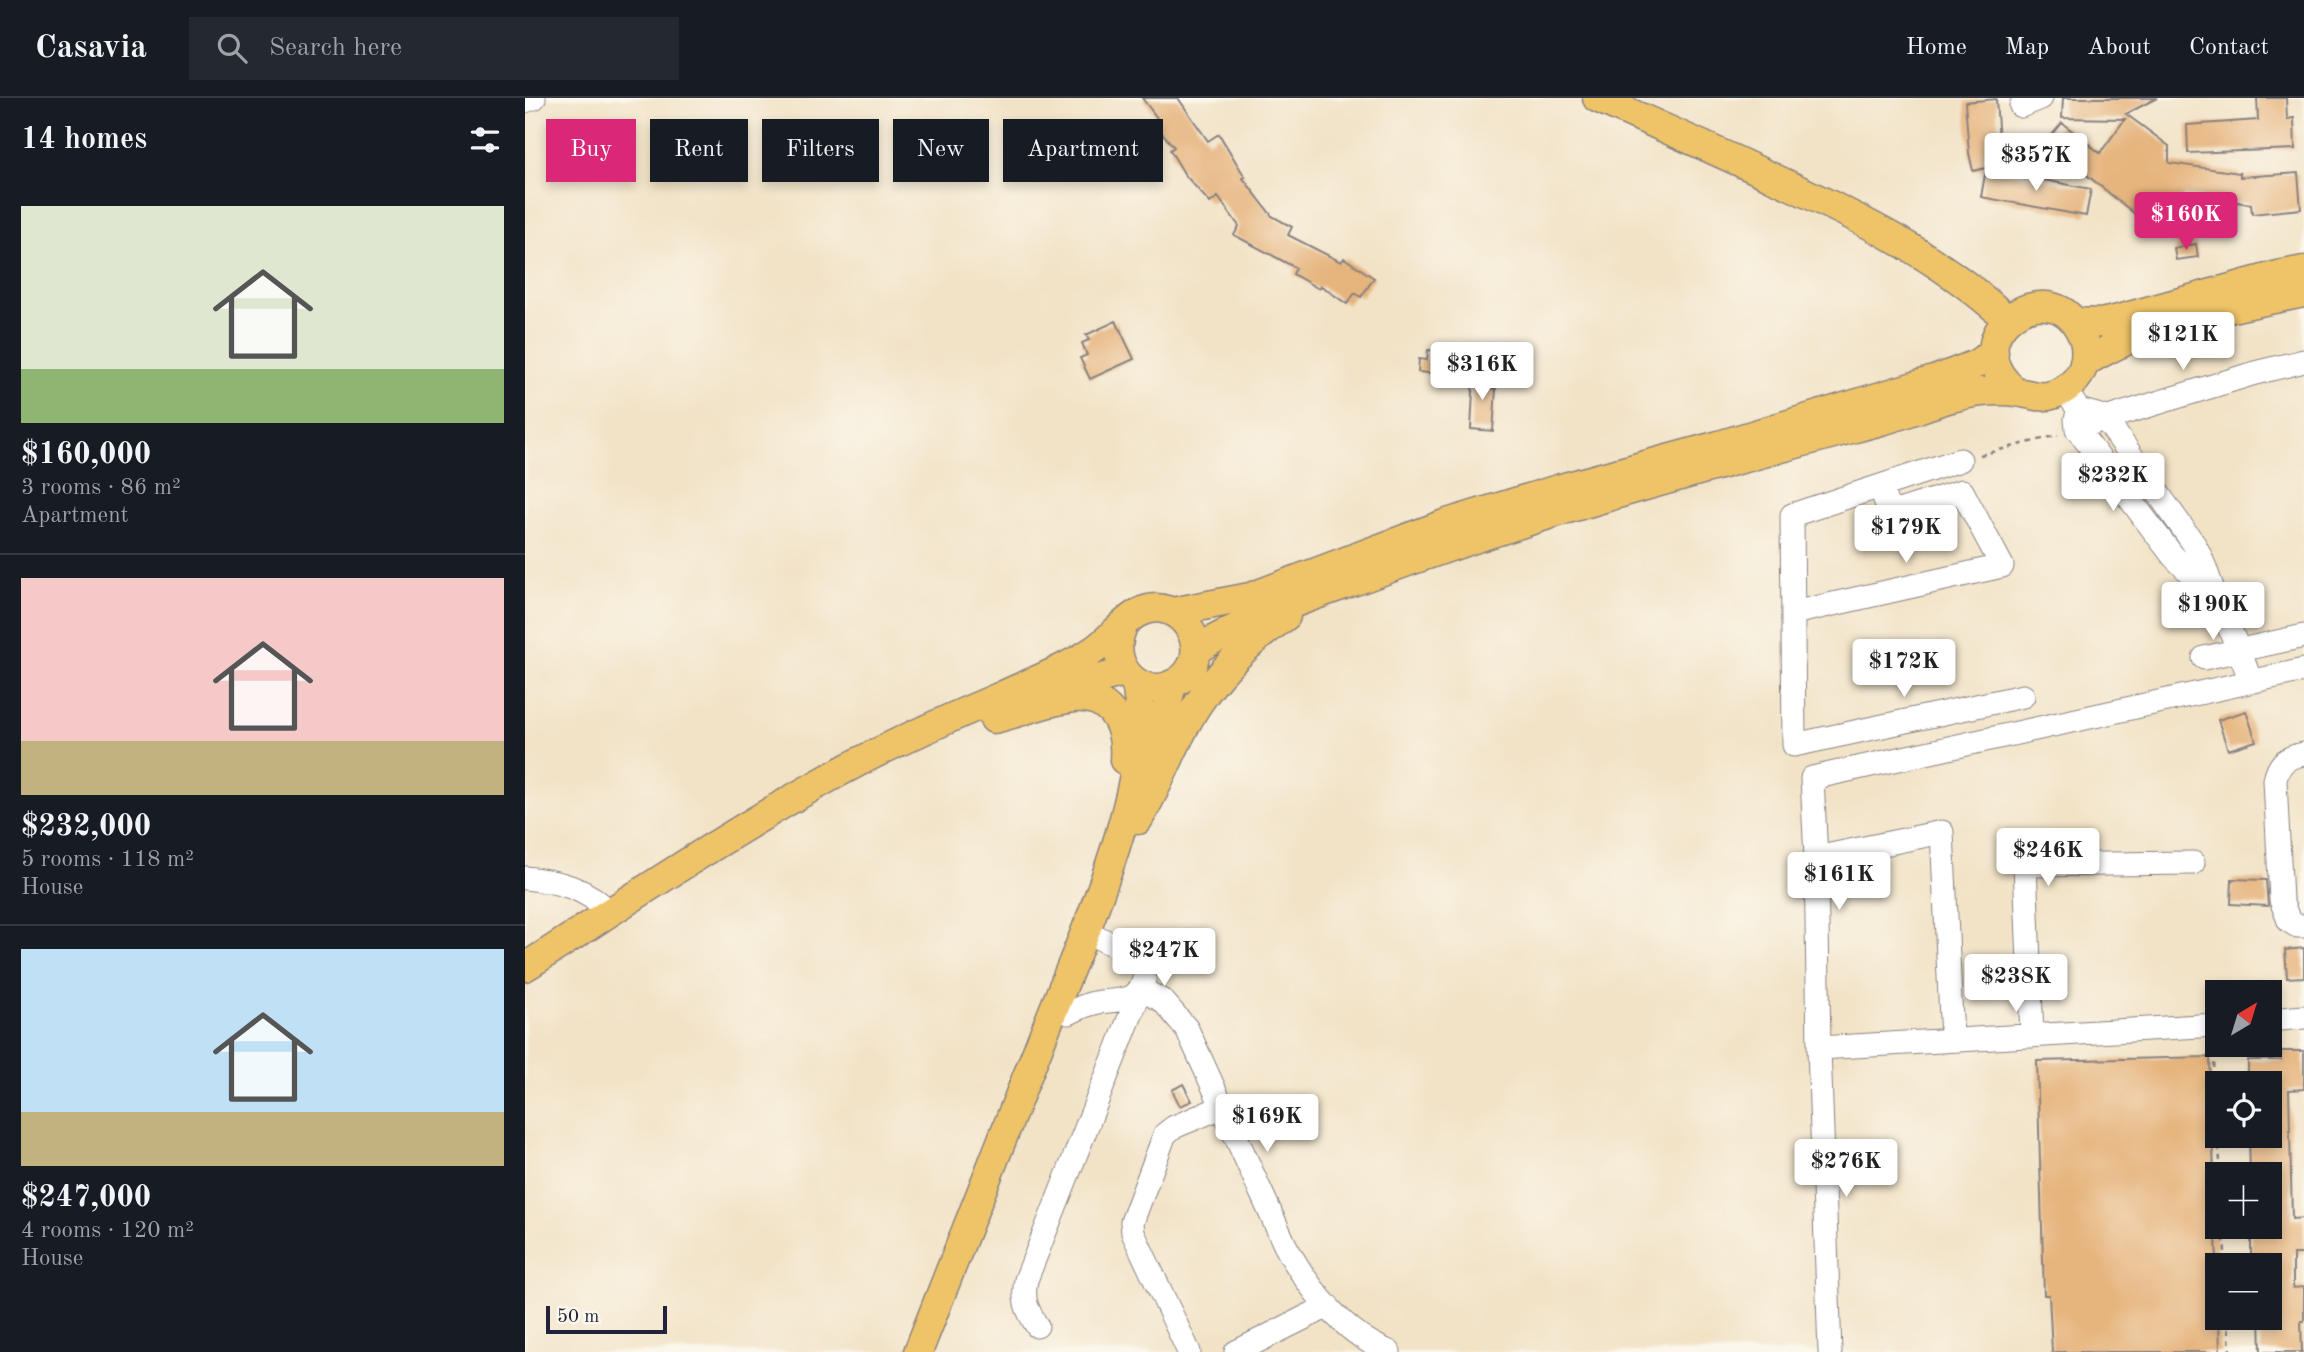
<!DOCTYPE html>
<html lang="en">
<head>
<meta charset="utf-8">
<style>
	:root { --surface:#171b24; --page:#242831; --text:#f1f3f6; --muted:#9ea1a6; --line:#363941; --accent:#db2777 }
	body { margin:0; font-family:"Old Standard TT",serif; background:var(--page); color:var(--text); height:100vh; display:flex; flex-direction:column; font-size:26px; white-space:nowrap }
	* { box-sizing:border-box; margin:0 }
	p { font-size:23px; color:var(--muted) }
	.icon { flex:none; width:38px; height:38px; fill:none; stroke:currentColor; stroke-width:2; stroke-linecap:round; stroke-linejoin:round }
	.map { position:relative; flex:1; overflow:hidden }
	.drawer { display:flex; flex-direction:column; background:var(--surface); width:525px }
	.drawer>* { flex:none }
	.guide { position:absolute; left:21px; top:21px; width:665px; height:63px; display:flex; gap:14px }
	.needle { width:46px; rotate:38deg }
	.buttons { position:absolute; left:1680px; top:882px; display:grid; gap:14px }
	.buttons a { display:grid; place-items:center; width:77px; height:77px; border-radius:0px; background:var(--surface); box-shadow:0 4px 10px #0003; font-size:35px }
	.scale { position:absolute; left:21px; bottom:18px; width:121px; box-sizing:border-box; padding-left:7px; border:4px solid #22223b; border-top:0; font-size:19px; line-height:24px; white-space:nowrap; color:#22223b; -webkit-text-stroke:5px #fbf7ec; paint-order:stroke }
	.price { position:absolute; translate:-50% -60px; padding:0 16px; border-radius:7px; background:#fff; color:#222; font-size:23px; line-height:46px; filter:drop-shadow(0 2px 4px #0008) }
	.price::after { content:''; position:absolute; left:50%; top:42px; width:21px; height:16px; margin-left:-10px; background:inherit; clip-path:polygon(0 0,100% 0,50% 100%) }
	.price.selected { background:var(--accent); color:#fff }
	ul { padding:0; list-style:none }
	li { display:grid; align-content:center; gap:14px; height:371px; padding:0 21px }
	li+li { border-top:2px solid var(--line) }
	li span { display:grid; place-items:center; height:217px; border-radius:0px; color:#555 }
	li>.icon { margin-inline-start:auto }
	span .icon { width:126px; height:126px; fill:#fffc; stroke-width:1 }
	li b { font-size:30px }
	h2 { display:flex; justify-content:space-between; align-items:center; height:84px; padding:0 21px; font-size:30px }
	.tag { padding:0 24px; border-radius:0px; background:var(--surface); box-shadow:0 4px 10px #0003; font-size:24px; line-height:63px }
	.tag.selected { background:var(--accent); color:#fff }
	header { display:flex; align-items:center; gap:42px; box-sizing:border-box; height:98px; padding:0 35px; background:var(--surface); border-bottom:2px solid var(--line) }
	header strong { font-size:33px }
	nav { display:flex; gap:38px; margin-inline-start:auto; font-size:24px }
	.search { width:490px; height:63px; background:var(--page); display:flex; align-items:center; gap:18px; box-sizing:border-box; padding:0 24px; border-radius:0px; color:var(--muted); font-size:26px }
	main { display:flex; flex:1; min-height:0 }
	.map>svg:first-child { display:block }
</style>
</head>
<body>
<header>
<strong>Casavia</strong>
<div class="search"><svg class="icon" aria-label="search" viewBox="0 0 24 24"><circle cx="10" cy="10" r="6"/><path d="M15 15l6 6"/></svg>Search here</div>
<nav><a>Home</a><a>Map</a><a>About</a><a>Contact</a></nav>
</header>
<main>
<section class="drawer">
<h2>14 homes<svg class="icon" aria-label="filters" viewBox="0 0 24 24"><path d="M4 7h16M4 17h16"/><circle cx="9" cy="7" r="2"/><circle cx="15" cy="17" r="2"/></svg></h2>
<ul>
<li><span style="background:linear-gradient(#dfe7d0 75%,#8fb573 0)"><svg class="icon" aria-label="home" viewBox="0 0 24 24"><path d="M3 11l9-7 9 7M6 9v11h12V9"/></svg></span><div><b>$160,000</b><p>3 rooms · 86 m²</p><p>Apartment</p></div></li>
<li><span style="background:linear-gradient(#f6c9c9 75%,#c2b280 0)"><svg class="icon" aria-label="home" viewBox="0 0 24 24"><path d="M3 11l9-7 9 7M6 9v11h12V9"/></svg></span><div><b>$232,000</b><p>5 rooms · 118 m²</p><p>House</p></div></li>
<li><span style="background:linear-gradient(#bfe0f5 75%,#c2b280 0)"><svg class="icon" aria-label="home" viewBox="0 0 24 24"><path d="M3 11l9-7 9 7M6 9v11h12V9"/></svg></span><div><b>$247,000</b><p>4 rooms · 120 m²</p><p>House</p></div></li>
</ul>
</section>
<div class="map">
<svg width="1779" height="1254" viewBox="0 0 1779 1254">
	<rect width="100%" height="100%" fill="#fbf7ec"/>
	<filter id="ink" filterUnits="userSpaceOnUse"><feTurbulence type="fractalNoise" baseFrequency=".0143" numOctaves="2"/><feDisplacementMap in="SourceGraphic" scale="14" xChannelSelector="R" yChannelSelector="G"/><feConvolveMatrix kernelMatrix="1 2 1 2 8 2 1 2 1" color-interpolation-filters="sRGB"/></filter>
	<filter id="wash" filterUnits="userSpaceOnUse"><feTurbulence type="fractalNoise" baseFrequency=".00686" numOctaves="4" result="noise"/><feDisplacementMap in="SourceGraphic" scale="28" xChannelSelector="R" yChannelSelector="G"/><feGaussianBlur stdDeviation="1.57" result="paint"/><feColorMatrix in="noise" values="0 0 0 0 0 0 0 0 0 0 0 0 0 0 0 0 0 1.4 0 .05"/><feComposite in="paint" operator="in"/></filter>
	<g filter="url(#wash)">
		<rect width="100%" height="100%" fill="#f2e3c7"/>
		<g id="blocks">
			<path fill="#e6b47d" d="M 617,0 L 653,0 L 683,43 L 694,36 L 720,79 L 718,80 L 747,118 L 767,129 L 763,137 L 816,164 L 819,160 L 849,180 L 836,199 L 830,195 L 822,206 L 796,188 L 794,191 L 768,176 L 771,170 L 709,137 L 714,128 L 693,99 L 685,105 L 660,77 L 645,52 L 649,49 L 628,24 L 632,20 Z
				M 1538,0 L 1632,0 L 1601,16 L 1644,48 L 1644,65 L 1715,75 L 1715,79 L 1773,75 L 1776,111 L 1727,116 L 1726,106 L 1659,97 L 1631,133 L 1521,44 L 1537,25 L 1575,55 L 1600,21 L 1537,20 Z
				M 1732,0 L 1761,0 L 1762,21 L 1769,20 L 1770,51 L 1663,55 L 1662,27 L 1733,22 Z
				M 1471,1 L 1474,43 L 1503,37 L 1508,59 L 1448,73 L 1444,55 L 1440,4 Z
				M 1461,71 L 1566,91 L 1561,118 L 1456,99 Z
				M 1671,146 L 1673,159 L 1651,162 L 1649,150 Z
				M 591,223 L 609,261 L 565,281 L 555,260 L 562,257 L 557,245 L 564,242 L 561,237 Z
				M 903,252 L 915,253 L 913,276 L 893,274 L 894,261 L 902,262 Z
				M 952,268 L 961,290 L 971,291 L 968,333 L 946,331 L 948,293 L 941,272 Z
				M 1721,613 L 1731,643 L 1703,652 L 1693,622 Z
				M 1707,781 L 1741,782 L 1743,808 L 1706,806 Z
				M 1779,850 L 1779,879 L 1762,880 L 1760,852 Z
				M 1756,953 L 1779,953 L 1779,991 L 1764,992 L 1767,1121 L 1779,1120 L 1779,1156 L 1768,1156 L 1768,1190 L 1779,1189 L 1779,1223 L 1776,1223 L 1777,1254 L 1736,1254 L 1735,1220 L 1745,1220 L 1745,1167 L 1726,1167 L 1726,1129 L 1745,1129 L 1745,1076 L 1725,1076 L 1724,1038 L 1745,1038 L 1745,985 L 1723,985 L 1723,962 L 1756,962 Z
				M 1685,959 L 1695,1254 L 1527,1254 L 1524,1197 L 1519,1197 L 1512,963 Z
				M 658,986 L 667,1003 L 655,1008 L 647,992 Z"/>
		</g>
	</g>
	<g filter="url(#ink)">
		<use href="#blocks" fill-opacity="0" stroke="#8a8281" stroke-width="2"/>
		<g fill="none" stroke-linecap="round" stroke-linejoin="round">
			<g stroke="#8a8281" stroke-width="25">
				<path id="minor" d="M 0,3 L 9,0
					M 1496,8 L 1516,0
					M 1546,301 L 1554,312 L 1551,321 L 1552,331 L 1648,458 L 1666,476 L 1687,489
					M 1554,312 L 1579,319 L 1669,446 C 1678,461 1682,476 1688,492 C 1701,523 1715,552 1726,584
					M 1567,325 L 1730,275 L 1779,263
					M 1435,362 L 1267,417 L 1269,647 L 1498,598
					M 1268,515 L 1477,468 L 1437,393 L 1374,413 L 1363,410 L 1355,388
					M 1679,560 L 1779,538
					M 1779,656 C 1762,659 1754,664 1750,682 L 1756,802 L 1764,823 L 1772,828 L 1779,828
					M 1291,760 L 1417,734 L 1427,941
					M 0,780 C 32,783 63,790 85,815
					M 544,915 C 552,911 560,907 569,905 C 591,900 612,908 619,881 C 621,872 620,867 616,860 L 572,839
					M 1745,922 L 1779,919
					M 1507,938 L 1500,767 L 1668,765
					M 1294,950 L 1692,927
					M 512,1228 C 502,1212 497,1202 501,1182 L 616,891 L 638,903 L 662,931 L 760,1147 C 783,1190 818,1235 864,1254
					M 664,1254 L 608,1135 L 607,1124 L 640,1036 L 649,1029 L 697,1009
					M 711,1254 L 803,1208
					M 1305,1254 L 1294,950 L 1291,760 L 1287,680 L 1779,572"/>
			</g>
			<g stroke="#8a8281" stroke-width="31">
				<path id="major" d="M 1072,0 C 1132,27 1192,53 1251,81 C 1333,119 1415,159 1482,221
					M 1550,224 L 1575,225 L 1590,222 L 1753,177 L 1779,172
					M 1559,265 C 1625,224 1704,210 1779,195
					M 647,514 L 725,499 L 919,426 L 1036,390 L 1194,347 L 1409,282 L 1451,266 L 1469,254
					M 671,552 C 727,517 790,498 852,475 C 1016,414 1186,369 1356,323 C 1389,314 1421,298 1456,294 C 1467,293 1479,292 1490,294 C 1505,295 1515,302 1530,296 C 1540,293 1551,284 1556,274 C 1562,263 1562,246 1556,235 C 1525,167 1422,241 1492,294
					M 509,604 L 550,587 L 600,574
					M 469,621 C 494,615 518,605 543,601 C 584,593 602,626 599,662
					M 626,674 L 647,586
					M 613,722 C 636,685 649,642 673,606 C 696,571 727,542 761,518
					M 0,869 C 100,805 198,739 302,681 C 357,650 415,624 474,599 C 506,584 539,572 569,552 C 584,542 598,523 613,515 C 654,493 692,552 656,581 C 621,608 579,570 598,528
					M 393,1254 C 434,1152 474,1050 514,948 C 550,854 635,680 610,583"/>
			</g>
			<path stroke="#8a8281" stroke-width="2.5" stroke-dasharray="5 5" stroke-linecap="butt" d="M 1455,357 L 1533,337
				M 1688,945 L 1692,1015
				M 1693,1038 L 1696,1076
				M 1698,1129 L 1701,1167
				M 1703,1220 L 1705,1254"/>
			<use href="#minor" stroke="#fff" stroke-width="23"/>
			<use href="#major" stroke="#efc469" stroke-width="28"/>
		</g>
	</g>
</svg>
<div class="buttons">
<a><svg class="needle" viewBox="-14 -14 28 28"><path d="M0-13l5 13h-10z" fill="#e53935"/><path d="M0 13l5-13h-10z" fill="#9ea1a6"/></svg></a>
<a><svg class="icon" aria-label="locate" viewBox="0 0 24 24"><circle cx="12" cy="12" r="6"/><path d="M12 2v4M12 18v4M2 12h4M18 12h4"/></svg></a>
<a>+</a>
<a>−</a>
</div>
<div class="scale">50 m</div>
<b class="price" style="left:1511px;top:95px">$357K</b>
<b class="price selected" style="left:1661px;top:154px">$160K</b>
<b class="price" style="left:1658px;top:274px">$121K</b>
<b class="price" style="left:957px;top:304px">$316K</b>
<b class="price" style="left:1588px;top:415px">$232K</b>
<b class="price" style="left:1381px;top:467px">$179K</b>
<b class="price" style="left:1688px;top:544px">$190K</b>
<b class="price" style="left:1379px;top:601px">$172K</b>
<b class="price" style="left:1523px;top:790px">$246K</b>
<b class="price" style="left:1314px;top:814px">$161K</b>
<b class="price" style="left:639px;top:890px">$247K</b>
<b class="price" style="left:1491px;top:916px">$238K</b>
<b class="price" style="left:742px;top:1056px">$169K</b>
<b class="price" style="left:1321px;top:1101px">$276K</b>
<div class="guide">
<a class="tag selected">Buy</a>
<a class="tag">Rent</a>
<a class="tag">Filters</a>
<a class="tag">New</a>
<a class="tag">Apartment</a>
</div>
</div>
</main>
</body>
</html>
